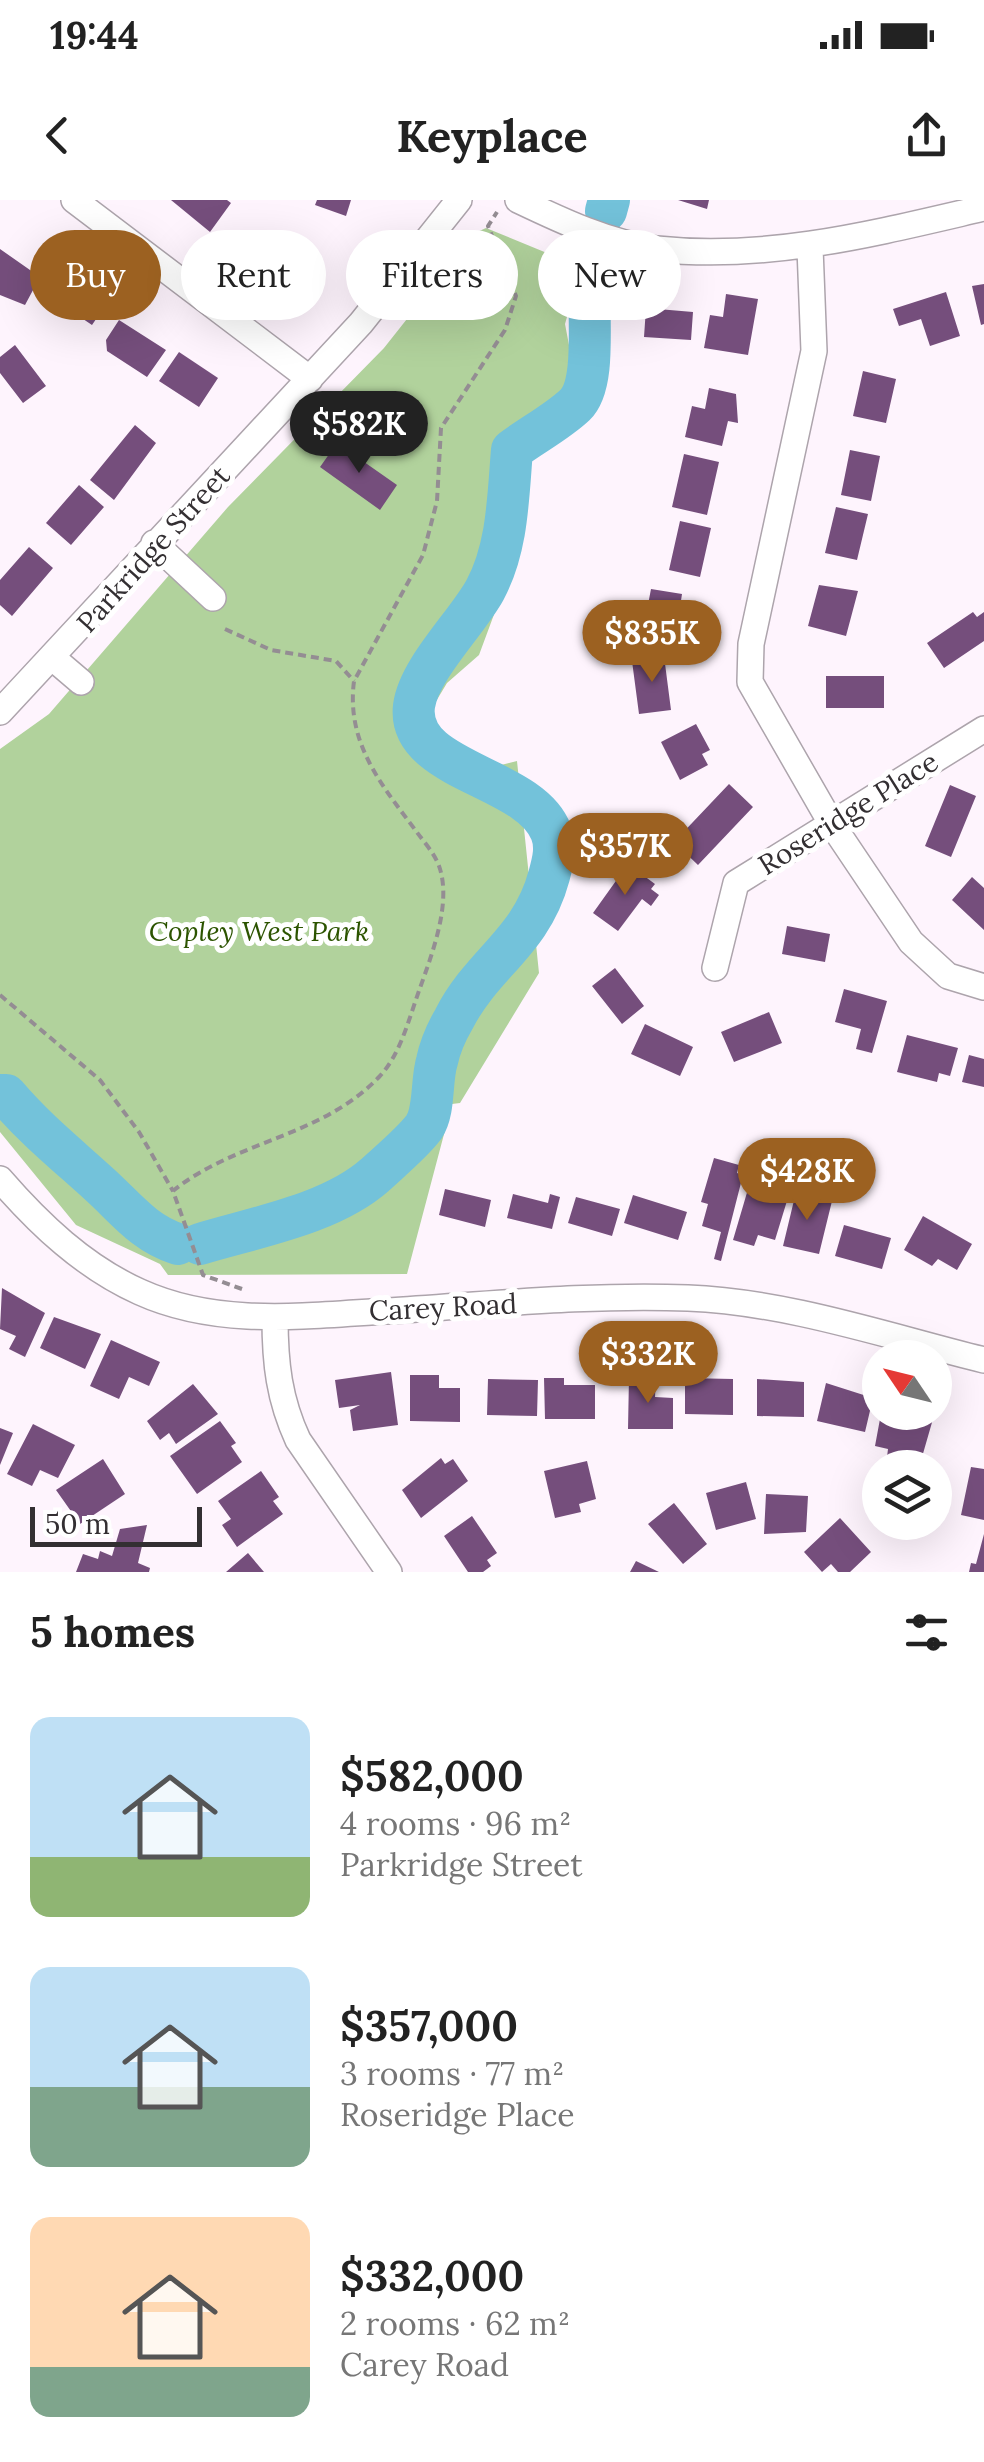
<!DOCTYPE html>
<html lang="en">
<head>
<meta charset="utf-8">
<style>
	:root { --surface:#fff; --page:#f6f6f6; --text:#222; --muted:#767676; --accent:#9c6121 }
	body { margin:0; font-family:Lora,serif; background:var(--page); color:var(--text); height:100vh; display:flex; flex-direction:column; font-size:38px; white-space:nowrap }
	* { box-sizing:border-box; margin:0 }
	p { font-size:32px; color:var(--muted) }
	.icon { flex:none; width:55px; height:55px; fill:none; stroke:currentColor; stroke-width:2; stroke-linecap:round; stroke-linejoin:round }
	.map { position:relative; height:1372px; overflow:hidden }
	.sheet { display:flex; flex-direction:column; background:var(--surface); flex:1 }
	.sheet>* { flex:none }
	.guide { position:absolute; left:30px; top:30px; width:925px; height:90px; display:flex; gap:20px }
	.needle { width:65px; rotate:305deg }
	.tools { position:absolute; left:862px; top:1140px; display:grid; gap:20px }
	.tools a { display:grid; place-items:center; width:90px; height:90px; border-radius:50%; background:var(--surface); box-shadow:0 10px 40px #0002; font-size:50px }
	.scale { position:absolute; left:30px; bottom:25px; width:172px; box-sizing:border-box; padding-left:10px; border:5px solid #332f32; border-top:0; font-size:28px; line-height:35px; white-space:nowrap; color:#332f32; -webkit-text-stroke:8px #fff; paint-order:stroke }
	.price { position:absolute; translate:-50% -85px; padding:0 22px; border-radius:35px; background:var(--accent); color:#fff; font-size:32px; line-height:65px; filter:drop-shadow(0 2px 5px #0008) }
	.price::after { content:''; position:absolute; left:50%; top:60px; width:30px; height:22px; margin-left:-15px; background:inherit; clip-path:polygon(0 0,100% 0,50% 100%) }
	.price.selected { background:#222; color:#fff }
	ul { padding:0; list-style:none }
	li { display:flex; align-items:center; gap:30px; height:250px; padding:0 30px }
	li span { display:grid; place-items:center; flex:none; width:280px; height:200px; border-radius:20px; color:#555 }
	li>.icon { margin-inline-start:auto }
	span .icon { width:120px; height:120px; fill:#fffc; stroke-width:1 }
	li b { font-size:42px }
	h2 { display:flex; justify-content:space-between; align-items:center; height:120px; padding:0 30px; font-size:42px }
	.pill { padding:0 35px; border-radius:45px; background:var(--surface); box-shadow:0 10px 40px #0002; font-size:35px; line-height:90px }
	.pill.selected { background:var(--accent); color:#fff }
	.status { display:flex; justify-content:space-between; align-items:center; height:70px; padding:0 50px; background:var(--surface); direction:ltr }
	.status svg { height:28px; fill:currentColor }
	header { display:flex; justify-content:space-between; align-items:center; height:130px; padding:0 30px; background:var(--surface); font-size:45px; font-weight:700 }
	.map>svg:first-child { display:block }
</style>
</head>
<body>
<div class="status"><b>19:44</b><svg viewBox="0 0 49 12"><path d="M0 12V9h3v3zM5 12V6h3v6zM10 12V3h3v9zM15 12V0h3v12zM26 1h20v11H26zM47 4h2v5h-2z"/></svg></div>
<header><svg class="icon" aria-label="back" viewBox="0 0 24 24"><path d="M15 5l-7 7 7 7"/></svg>Keyplace<svg class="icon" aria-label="share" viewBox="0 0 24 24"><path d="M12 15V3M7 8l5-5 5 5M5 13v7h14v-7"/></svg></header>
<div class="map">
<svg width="984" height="1372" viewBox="0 0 984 1372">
	<rect width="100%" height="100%" fill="#fef4fd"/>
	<path fill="#b1d29c" d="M 486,28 L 581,67 L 565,124 L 577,187 C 564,219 523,217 509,245 L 517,305 L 499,401 L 479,455 L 447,483 L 432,508 L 429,529 L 436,543 L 481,570 L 517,561 L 539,773 L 460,903 L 452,904 L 407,1074 L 168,1075 L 160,1064 L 76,1025 L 0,932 L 0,549 L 49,514 L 228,307 L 384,148 L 475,33 Z"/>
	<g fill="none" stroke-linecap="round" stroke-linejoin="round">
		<path stroke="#73c2da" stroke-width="42" d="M 606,11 L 609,0
			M 0,895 L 6,895 C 35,929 65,953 98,983 C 125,1007 143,1033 178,1044
			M 200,1044 C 256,1027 331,1014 375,975 C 390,961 412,943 424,927 C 435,911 431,880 437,861 C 440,847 447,831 454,819 C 483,762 531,743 549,676 C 553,661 557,647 551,632 C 529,575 406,572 414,506 C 419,469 467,423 485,390 C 508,347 508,297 512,250 C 532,235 557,222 575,205 C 600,181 584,98 592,62"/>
	</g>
	<path fill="#754e7c" d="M 171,0 L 227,0 L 231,3 L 210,32 Z
		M 317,0 L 351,0 L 346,16 L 315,5 Z
		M 678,0 L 709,0 L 707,9 Z
		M 266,32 L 301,58 L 283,82 L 248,57 Z
		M 0,49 L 40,77 L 25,105 L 0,95 Z
		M 62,66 L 102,93 L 100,97 L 107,103 L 92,125 L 43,92 Z
		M 984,84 L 984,124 L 981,125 L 972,86 Z
		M 946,92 L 960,136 L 930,146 L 921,119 L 899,126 L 893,109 Z
		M 726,94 L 758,99 L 748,155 L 704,148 L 710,115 L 723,117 Z
		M 646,108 L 693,112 L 691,140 L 644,137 Z
		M 119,120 L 166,150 L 147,177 L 107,151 L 106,140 Z
		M 15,145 L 46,186 L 23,203 L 0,173 L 0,157 Z
		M 179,152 L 218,178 L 199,207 L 159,181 Z
		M 863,171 L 896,179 L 886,223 L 853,216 Z
		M 709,188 L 736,194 L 738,223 L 728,221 L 722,246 L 685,237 L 692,206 L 705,209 Z
		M 135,225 L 156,243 L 114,300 L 90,280 Z
		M 337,243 L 397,285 L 380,310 L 320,267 Z
		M 850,250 L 880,256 L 871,301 L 841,295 Z
		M 684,254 L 719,262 L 707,315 L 672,307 Z
		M 79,285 L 104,307 L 71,345 L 46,323 Z
		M 836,307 L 868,314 L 857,360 L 825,353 Z
		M 680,321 L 711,328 L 700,377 L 669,370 Z
		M 29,347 L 53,368 L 12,416 L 0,405 L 0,380 Z
		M 819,385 L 858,391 L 846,436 L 808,426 Z
		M 651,389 L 682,394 L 675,440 L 634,433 L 637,414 L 646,415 Z
		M 973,412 L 977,417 L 984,412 L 984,441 L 944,468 L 927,443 Z
		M 664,456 L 671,510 L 639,514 L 632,461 Z
		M 826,476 L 884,476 L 884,508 L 826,508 Z
		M 696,524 L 710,550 L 702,554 L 708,565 L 680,580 L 661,542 Z
		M 729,584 L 753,607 L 698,665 L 674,642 Z
		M 950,585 L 976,596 L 951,657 L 925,646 Z
		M 628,664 L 655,684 L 651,689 L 659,695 L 651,706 L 642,699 L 618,731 L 593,713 Z
		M 972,677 L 984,688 L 984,730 L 952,700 Z
		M 787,726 L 830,734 L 825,762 L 782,754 Z
		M 615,768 L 644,806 L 622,824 L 592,786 Z
		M 844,789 L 887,801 L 872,853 L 856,849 L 861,829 L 835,822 Z
		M 769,812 L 782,843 L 734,862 L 721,832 Z
		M 645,824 L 693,847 L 680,876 L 631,854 Z
		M 907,835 L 958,848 L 950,876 L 939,873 L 937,882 L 897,872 Z
		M 969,855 L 984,859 L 984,887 L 962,882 Z
		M 714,958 L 739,965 L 737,973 L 743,975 L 721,1061 L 714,1059 L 721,1032 L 702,1026 L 708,1004 L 701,1002 Z
		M 751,979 L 790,991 L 775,1040 L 758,1035 L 754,1046 L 733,1040 Z
		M 445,989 L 491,1000 L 485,1027 L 439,1015 Z
		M 796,992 L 832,1001 L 819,1054 L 783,1046 Z
		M 513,994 L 548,1003 L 550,994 L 560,997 L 552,1029 L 507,1018 Z
		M 633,995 L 687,1012 L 678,1040 L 624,1023 Z
		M 576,997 L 620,1009 L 612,1036 L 568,1023 Z
		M 923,1016 L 972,1044 L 957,1070 L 938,1059 L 932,1066 L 904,1050 Z
		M 844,1025 L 891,1038 L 882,1069 L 835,1056 Z
		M 2,1088 L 45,1113 L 25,1157 L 9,1149 L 16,1136 L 0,1129 Z
		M 54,1117 L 101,1134 L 85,1169 L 40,1148 Z
		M 111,1140 L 160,1162 L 149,1186 L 129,1177 L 119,1199 L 90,1186 Z
		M 391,1172 L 398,1225 L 353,1231 L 350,1210 L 360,1205 L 339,1208 L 335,1180 Z
		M 410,1175 L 439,1175 L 439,1188 L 460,1188 L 460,1222 L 410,1221 Z
		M 629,1177 L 656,1177 L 655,1197 L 673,1198 L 673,1229 L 628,1229 Z
		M 544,1178 L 564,1178 L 564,1185 L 595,1185 L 595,1219 L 545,1219 Z
		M 685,1178 L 733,1179 L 733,1215 L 685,1214 Z
		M 488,1179 L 538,1180 L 537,1216 L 487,1215 Z
		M 757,1179 L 804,1182 L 804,1217 L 757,1216 Z
		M 826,1183 L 873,1198 L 865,1232 L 817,1221 Z
		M 193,1184 L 218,1214 L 176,1244 L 169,1233 L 160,1240 L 147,1221 Z
		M 902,1212 L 935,1212 L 920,1264 L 887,1257 L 888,1249 L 875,1246 L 880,1219 L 899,1223 Z
		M 220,1221 L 236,1243 L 231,1246 L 242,1262 L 197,1294 L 170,1256 Z
		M 33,1224 L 75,1245 L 58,1278 L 40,1270 L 32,1286 L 7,1274 Z
		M 0,1228 L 13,1233 L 0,1265 Z
		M 441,1258 L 445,1264 L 453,1259 L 468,1281 L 421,1318 L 402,1290 Z
		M 103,1259 L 125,1294 L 80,1324 L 56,1290 Z
		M 587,1261 L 596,1299 L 579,1304 L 581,1312 L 555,1318 L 544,1271 Z
		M 971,1267 L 984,1269 L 984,1320 L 961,1315 Z
		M 261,1271 L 279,1297 L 273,1301 L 283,1314 L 237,1347 L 222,1325 L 231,1319 L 218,1301 Z
		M 746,1282 L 756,1319 L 716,1330 L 706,1293 Z
		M 766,1294 L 808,1296 L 806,1332 L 764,1334 Z
		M 674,1303 L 707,1344 L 683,1364 L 648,1324 Z
		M 472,1316 L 497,1353 L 487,1360 L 491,1366 L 483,1372 L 468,1372 L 444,1336 Z
		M 840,1318 L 871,1352 L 850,1372 L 838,1372 L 831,1364 L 822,1372 L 804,1352 Z
		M 147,1325 L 138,1363 L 150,1368 L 149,1372 L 76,1372 L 83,1354 L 98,1359 L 100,1351 L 112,1356 L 120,1329 Z
		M 984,1334 L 984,1372 L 969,1372 L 971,1363 L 976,1364 Z
		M 248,1353 L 264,1372 L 226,1372 Z
		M 636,1361 L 659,1372 L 630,1372 Z"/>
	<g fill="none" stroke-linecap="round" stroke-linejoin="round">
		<g stroke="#ada4ac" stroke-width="28">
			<path id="minor" d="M 74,0 L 310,179
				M 518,0 C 560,20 608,43 656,49 C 769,61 876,33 984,8
				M 810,48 L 814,151 L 751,444 L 750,482 L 831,623 L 911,742 L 948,776 L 984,787
				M 154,343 L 213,398
				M 54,459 L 81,482
				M 0,512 L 361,123 L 459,0
				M 715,768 L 736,683 L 984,529
				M 0,979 C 39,1024 84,1067 140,1092 C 217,1127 304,1116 386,1111 C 486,1105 588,1094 688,1098 C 788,1102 887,1136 984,1160
				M 275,1118 C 275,1163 279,1199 298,1240 L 389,1372"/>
		</g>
		<path stroke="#948d93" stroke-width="4" stroke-dasharray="8 5" stroke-linecap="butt" d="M 225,429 L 271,450 L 336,461 L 354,481
			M 0,795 L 100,880 L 139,932 L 173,991
			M 242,1089 L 203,1075 L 173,991 C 234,941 322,937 379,877 C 401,854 409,818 420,788 C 432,754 451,705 440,669 C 436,655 424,642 416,631 C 381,584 346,543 354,481 L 423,355 L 437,301 L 441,228 L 505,130 L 516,96 L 488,26 L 497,12"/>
		<use href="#minor" stroke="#fff" stroke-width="25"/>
	</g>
	<g text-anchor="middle" stroke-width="10" stroke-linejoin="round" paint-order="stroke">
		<g font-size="28" fill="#332f32" stroke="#fff">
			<text transform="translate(153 349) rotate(-48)" y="10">Parkridge Street</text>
			<text transform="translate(848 613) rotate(-32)" y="10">Roseridge Place</text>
			<text transform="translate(443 1107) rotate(-3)" y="10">Carey Road</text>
		</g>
		<g font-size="28" font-style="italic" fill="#2c5400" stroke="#fff">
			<text x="259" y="741">Copley West Park</text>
		</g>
	</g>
</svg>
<div class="tools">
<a><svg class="needle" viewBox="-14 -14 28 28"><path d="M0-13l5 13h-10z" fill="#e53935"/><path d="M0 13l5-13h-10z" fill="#767676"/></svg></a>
<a><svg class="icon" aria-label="layers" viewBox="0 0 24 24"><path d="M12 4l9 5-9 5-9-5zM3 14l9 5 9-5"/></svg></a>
</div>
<div class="scale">50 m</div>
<b class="price selected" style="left:359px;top:276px">$582K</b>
<b class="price" style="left:652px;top:485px">$835K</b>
<b class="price" style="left:625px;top:698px">$357K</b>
<b class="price" style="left:807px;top:1023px">$428K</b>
<b class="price" style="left:648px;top:1206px">$332K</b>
<div class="guide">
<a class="pill selected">Buy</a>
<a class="pill">Rent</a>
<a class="pill">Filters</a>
<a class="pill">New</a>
</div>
</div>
<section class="sheet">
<h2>5 homes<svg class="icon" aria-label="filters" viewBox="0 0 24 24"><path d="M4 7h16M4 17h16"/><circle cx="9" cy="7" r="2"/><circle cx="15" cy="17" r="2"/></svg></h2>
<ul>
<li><span style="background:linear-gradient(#bfe0f5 70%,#8fb573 0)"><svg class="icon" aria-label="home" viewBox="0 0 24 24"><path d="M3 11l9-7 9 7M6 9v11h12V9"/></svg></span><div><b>$582,000</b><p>4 rooms · 96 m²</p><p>Parkridge Street</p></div></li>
<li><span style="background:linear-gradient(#bfe0f5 60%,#7fa58c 0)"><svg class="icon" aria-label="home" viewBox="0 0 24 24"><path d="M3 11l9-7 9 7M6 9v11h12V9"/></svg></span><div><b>$357,000</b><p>3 rooms · 77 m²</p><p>Roseridge Place</p></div></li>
<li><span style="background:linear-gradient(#ffd9b3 75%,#7fa58c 0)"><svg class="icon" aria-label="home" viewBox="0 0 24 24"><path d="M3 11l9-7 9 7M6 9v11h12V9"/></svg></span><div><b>$332,000</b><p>2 rooms · 62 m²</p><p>Carey Road</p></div></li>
</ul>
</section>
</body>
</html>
